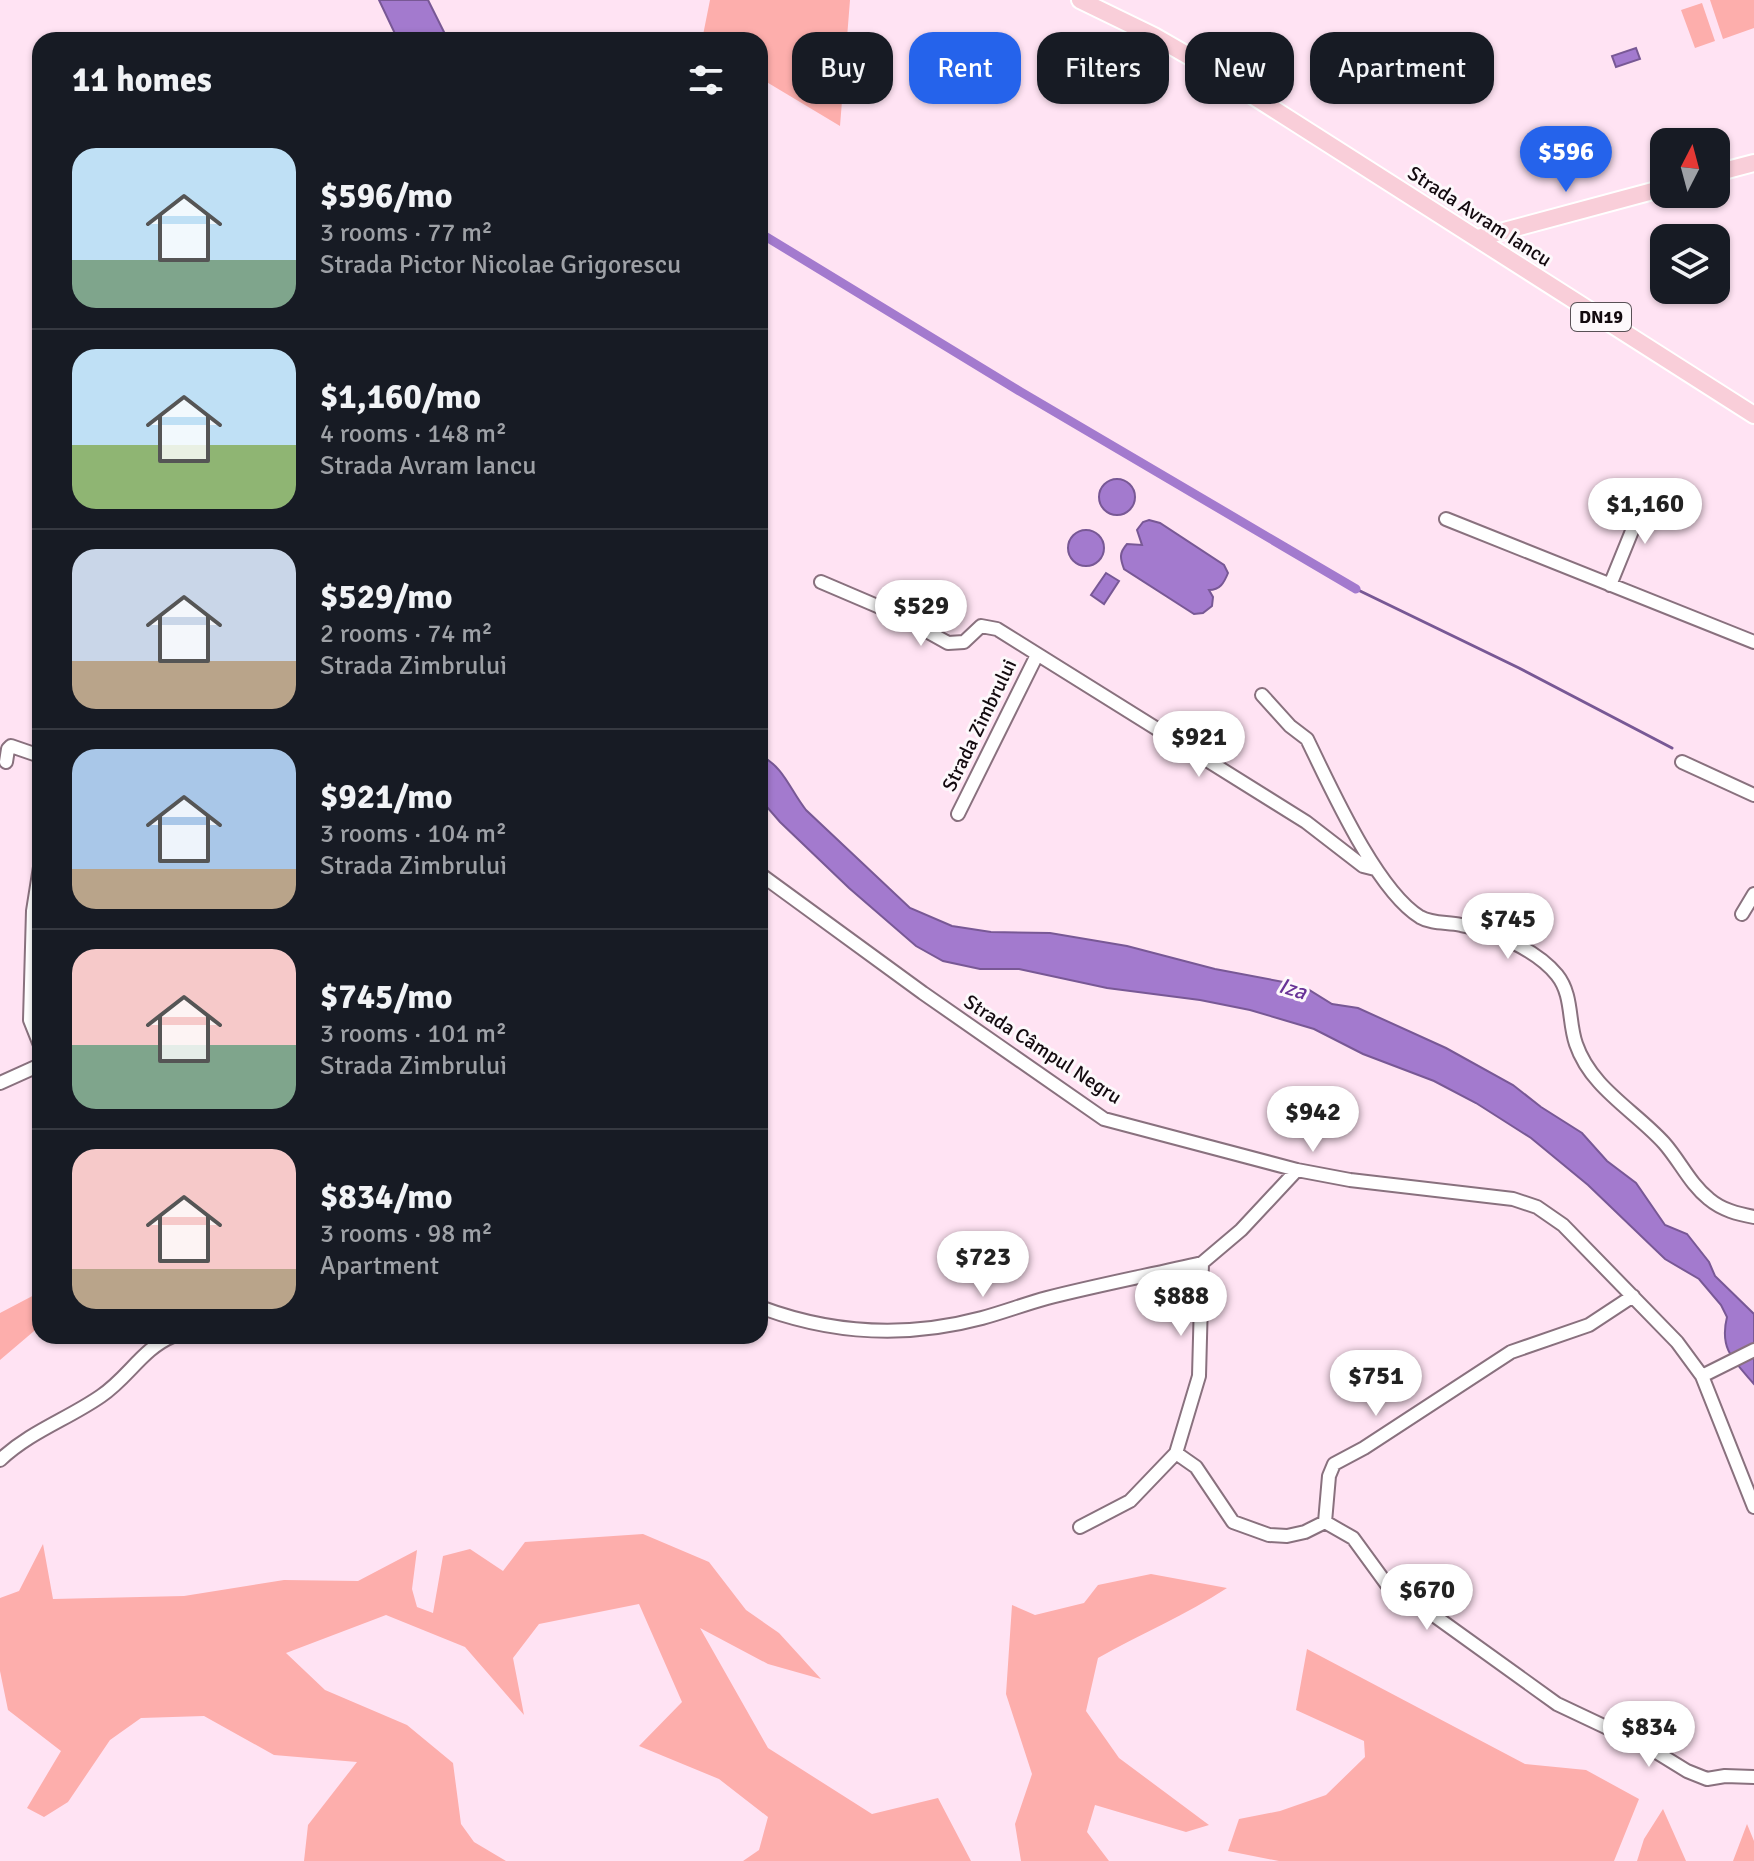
<!DOCTYPE html>
<html lang="en">
<head>
<meta charset="utf-8">
<style>
	:root { --surface:#171b24; --page:#20242c; --text:#f1f3f6; --muted:#9ea1a6; --line:#363941; --accent:#2563eb }
	body { margin:0; font-family:Signika,sans-serif; background:var(--page); color:var(--text); height:100vh; display:flex; flex-direction:column; font-size:30px; white-space:nowrap }
	* { box-sizing:border-box; margin:0 }
	p { font-size:26px; color:var(--muted) }
	.icon { flex:none; width:44px; height:44px; fill:none; stroke:currentColor; stroke-width:2; stroke-linecap:round; stroke-linejoin:round }
	.map { position:relative; flex:1; overflow:hidden }
	.side { position:absolute; left:32px; top:32px; width:736px; height:1312px; display:flex; flex-direction:column; background:var(--surface); border-radius:24px; box-shadow:0 2px 6px #0004 }
	.side>* { flex:none }
	.top-card { position:absolute; left:792px; top:32px; width:760px; height:72px; display:flex; gap:16px }
	.needle { width:52px; rotate:6deg }
	.controls { position:absolute; left:1650px; top:128px; display:grid; gap:16px }
	.controls a { display:grid; place-items:center; width:80px; height:80px; border-radius:16px; background:var(--surface); box-shadow:0 2px 6px #0004; font-size:40px }
	.price { position:absolute; translate:-50% -68px; padding:0 18px; border-radius:28px; background:#fff; color:#222; font-size:26px; line-height:52px; filter:drop-shadow(0 2px 4px #0008) }
	.price::after { content:''; position:absolute; left:50%; top:48px; width:24px; height:18px; margin-left:-12px; background:inherit; clip-path:polygon(0 0,100% 0,50% 100%) }
	.price.active { background:var(--accent); color:#fff }
	ul { padding:0; list-style:none }
	li { display:flex; align-items:center; gap:24px; height:200px; padding:0 40px }
	li+li { border-top:2px solid var(--line) }
	li span { display:grid; place-items:center; flex:none; width:224px; height:160px; border-radius:24px; color:#555 }
	li>.icon { margin-inline-start:auto }
	span .icon { width:96px; height:96px; fill:#fffc; stroke-width:1 }
	li b { font-size:34px }
	h2 { display:flex; justify-content:space-between; align-items:center; height:96px; padding:0 40px; font-size:34px }
	.tag { padding:0 28px; border-radius:24px; background:var(--surface); box-shadow:0 2px 6px #0004; font-size:28px; line-height:72px }
	.tag.active { background:var(--accent); color:#fff }
	.map>svg:first-child { display:block }
</style>
</head>
<body>
<div class="map">
<svg width="1754" height="1861" viewBox="0 0 1754 1861">
	<rect width="100%" height="100%" fill="#ffe3f3"/>
	<path fill="#fdaeac" d="M 710,0 L 850,0 L 840,126 L 760,78 L 760,40 L 702,40 Z
		M 1710,0 L 1754,0 L 1754,28 L 1723,39 Z
		M 1702,3 L 1715,41 L 1695,48 L 1681,10 Z
		M 40,1292 L 40,1326 L 0,1360 L 0,1313 Z
		M 643,1534 L 709,1562 L 746,1610 L 779,1633 L 821,1679 L 768,1664 L 700,1628 L 768,1748 L 872,1814 L 938,1798 L 971,1861 L 743,1861 L 759,1850 L 768,1817 L 719,1779 L 639,1746 L 682,1702 L 639,1604 L 539,1624 L 513,1658 L 524,1715 L 465,1647 L 386,1615 L 286,1653 L 325,1690 L 407,1725 L 453,1763 L 461,1824 L 474,1842 L 506,1861 L 304,1861 L 308,1825 L 357,1762 L 274,1755 L 204,1716 L 141,1718 L 110,1740 L 68,1802 L 44,1817 L 27,1808 L 61,1751 L 8,1710 L 0,1671 L 0,1598 L 19,1591 L 43,1544 L 53,1599 L 184,1596 L 284,1580 L 358,1581 L 417,1550 L 412,1589 L 417,1607 L 433,1613 L 443,1556 L 470,1549 L 503,1571 L 525,1542 Z
		M 1151,1574 L 1227,1588 C 1186,1615 1140,1634 1098,1658 L 1086,1711 L 1119,1758 L 1209,1825 L 1186,1832 L 1095,1805 L 1087,1832 L 1109,1861 L 1021,1861 L 1015,1824 L 1032,1774 L 1006,1694 L 1012,1605 L 1035,1615 L 1084,1603 L 1098,1585 Z
		M 1307,1649 L 1525,1764 L 1586,1770 L 1639,1799 L 1614,1861 L 1279,1861 L 1228,1851 L 1239,1819 L 1280,1811 L 1326,1795 L 1365,1757 L 1364,1741 L 1296,1710 Z
		M 1663,1809 L 1686,1861 L 1637,1861 L 1644,1839 Z
		M 1747,1824 L 1754,1841 L 1754,1861 L 1733,1861 Z"/>
	<path fill="#a37ace" stroke="#785895" stroke-width="2" d="M 379,0 L 428,0 L 448,40 L 398,40 Z
		M 1636,48 L 1640,59 L 1616,67 L 1612,56 Z
		M1099 497a18 18 0 1 1 36 0a18 18 0 1 1-36 0Z
		M 1149,520 L 1160,523 L 1224,565 L 1228,573 C 1224,583 1220,590 1209,590 L 1213,597 L 1212,606 L 1203,613 L 1194,614 L 1124,569 C 1120,558 1119,553 1127,544 L 1142,545 L 1137,530 L 1143,522 Z
		M1068 548a18 18 0 1 1 36 0a18 18 0 1 1-36 0Z
		M 1106,573 L 1119,581 L 1104,604 L 1091,595 Z
		M 760,755 C 784,767 790,790 806,810 L 910,908 L 952,926 L 991,932 L 1050,933 L 1127,946 L 1215,969 L 1294,984 L 1306,988 L 1332,1004 L 1358,1008 L 1446,1048 L 1513,1085 L 1541,1107 L 1582,1133 L 1607,1161 L 1636,1183 L 1665,1225 L 1687,1234 L 1709,1262 L 1715,1276 L 1754,1314 L 1754,1384 C 1734,1361 1719,1349 1727,1317 L 1721,1305 L 1699,1279 L 1665,1259 L 1588,1185 L 1531,1138 L 1476,1103 L 1434,1081 L 1363,1054 L 1314,1029 L 1250,1010 L 1200,1000 L 1107,988 L 1019,969 L 980,969 L 943,961 L 916,946 L 849,888 L 780,822 L 760,799 Z"/>
	<g fill="none" stroke-linecap="round" stroke-linejoin="round">
		<path stroke="#785895" stroke-width="3" d="M 1356,589 L 1519,668 L 1672,748"/>
		<path stroke="#a37ace" stroke-width="9" d="M 760,233 L 1021,392 L 1356,589"/>
		<g stroke="#89717e" stroke-width="16">
			<path id="minor" d="M 1446,519 L 1754,642
				M 821,582 L 896,614 L 948,643 L 964,642 L 981,626 L 997,629 L 1306,822 L 1363,866 L 1375,869
				M 1610,585 L 1647,494
				M 1262,695 L 1290,726 L 1307,739 C 1330,786 1376,890 1420,917 C 1432,924 1447,922 1461,925 C 1492,930 1537,950 1557,975 C 1573,995 1568,1021 1576,1044 C 1591,1088 1634,1110 1664,1143 C 1680,1161 1690,1184 1709,1199 C 1722,1210 1738,1214 1754,1217
				M 6,762 L 8,749 L 11,746 L 40,756
				M 1682,762 L 1754,795
				M 958,814 L 1037,655
				M 40,867 L 33,911 L 30,1020 L 40,1045
				M 760,874 L 923,993 L 1104,1119 L 1297,1170 L 1350,1180 L 1513,1199 L 1537,1207 L 1563,1225 L 1677,1342 L 1702,1376 L 1754,1507
				M 1742,914 L 1754,894
				M 0,1083 L 40,1065
				M 760,1307 C 832,1334 907,1338 982,1318 C 1004,1312 1025,1304 1047,1298 C 1098,1285 1150,1275 1202,1263
				M 1702,1376 L 1754,1350
				M 1176,1453 L 1196,1467 L 1233,1522 L 1269,1535 L 1287,1536 L 1305,1532 L 1325,1522 L 1329,1476 L 1334,1464 L 1364,1448 L 1511,1352 L 1589,1325 L 1633,1296
				M 0,1460 C 31,1431 68,1419 101,1396 C 128,1378 143,1348 173,1336
				M 1325,1522 L 1353,1538 L 1388,1586 L 1425,1609 L 1557,1704 L 1648,1747 L 1687,1771 L 1707,1779 L 1725,1776 L 1754,1777
				M 1080,1527 L 1130,1501 L 1176,1453 L 1199,1376 L 1202,1263 L 1241,1230 L 1297,1170"/>
		</g>
		<g stroke="#fff" stroke-width="20">
			<path id="major" d="M 1080,0 L 1154,36 L 1206,66 L 1754,415
				M 1716,173 L 1754,163
				M 1478,238 L 1664,188"/>
		</g>
		<use href="#minor" stroke="#fff" stroke-width="12"/>
		<use href="#major" stroke="#f9ced9" stroke-width="16"/>
	</g>
	<g text-anchor="middle" stroke-width="6" stroke-linejoin="round" paint-order="stroke">
		<rect fill="#fdf8fb" stroke="#595156" stroke-width="2" x="1571" y="303" width="60" height="28" rx="6"/>
		<g font-size="18" font-weight="bold" fill="#130a0f">
			<text x="1601" y="323">DN19</text>
		</g>
		<g font-size="20" fill="#130a0f" stroke="#fdf8fb">
			<text transform="translate(1480 216) rotate(33)" y="7">Strada Avram Iancu</text>
			<text transform="translate(979 725) rotate(-64)" y="7">Strada Zimbrului</text>
			<text transform="translate(1043 1049) rotate(33)" y="7">Strada Câmpul Negru</text>
		</g>
		<g font-size="22" font-style="italic" fill="#693397" stroke="#fdf8fb">
			<text transform="translate(1293 988) rotate(17)" y="8">Iza</text>
		</g>
	</g>
</svg>
<div class="controls">
<a><svg class="needle" viewBox="-14 -14 28 28"><path d="M0-13l5 13h-10z" fill="#e53935"/><path d="M0 13l5-13h-10z" fill="#9ea1a6"/></svg></a>
<a><svg class="icon" aria-label="layers" viewBox="0 0 24 24"><path d="M12 4l9 5-9 5-9-5zM3 14l9 5 9-5"/></svg></a>
</div>
<b class="price active" style="left:1566px;top:194px">$596</b>
<b class="price" style="left:1645px;top:546px">$1,160</b>
<b class="price" style="left:921px;top:648px">$529</b>
<b class="price" style="left:1199px;top:779px">$921</b>
<b class="price" style="left:1508px;top:961px">$745</b>
<b class="price" style="left:1313px;top:1154px">$942</b>
<b class="price" style="left:983px;top:1299px">$723</b>
<b class="price" style="left:1181px;top:1338px">$888</b>
<b class="price" style="left:1376px;top:1418px">$751</b>
<b class="price" style="left:1427px;top:1632px">$670</b>
<b class="price" style="left:1649px;top:1769px">$834</b>
<div class="top-card">
<a class="tag">Buy</a>
<a class="tag active">Rent</a>
<a class="tag">Filters</a>
<a class="tag">New</a>
<a class="tag">Apartment</a>
</div>
<section class="side">
<h2>11 homes<svg class="icon" aria-label="filters" viewBox="0 0 24 24"><path d="M4 7h16M4 17h16"/><circle cx="9" cy="7" r="2"/><circle cx="15" cy="17" r="2"/></svg></h2>
<ul>
<li><span style="background:linear-gradient(#bfe0f5 70%,#7fa58c 0)"><svg class="icon" aria-label="home" viewBox="0 0 24 24"><path d="M3 11l9-7 9 7M6 9v11h12V9"/></svg></span><div><b>$596/mo</b><p>3 rooms · 77 m²</p><p>Strada Pictor Nicolae Grigorescu</p></div></li>
<li><span style="background:linear-gradient(#bfe0f5 60%,#8fb573 0)"><svg class="icon" aria-label="home" viewBox="0 0 24 24"><path d="M3 11l9-7 9 7M6 9v11h12V9"/></svg></span><div><b>$1,160/mo</b><p>4 rooms · 148 m²</p><p>Strada Avram Iancu</p></div></li>
<li><span style="background:linear-gradient(#c9d6e8 70%,#b9a48a 0)"><svg class="icon" aria-label="home" viewBox="0 0 24 24"><path d="M3 11l9-7 9 7M6 9v11h12V9"/></svg></span><div><b>$529/mo</b><p>2 rooms · 74 m²</p><p>Strada Zimbrului</p></div></li>
<li><span style="background:linear-gradient(#a9c7e8 75%,#b9a48a 0)"><svg class="icon" aria-label="home" viewBox="0 0 24 24"><path d="M3 11l9-7 9 7M6 9v11h12V9"/></svg></span><div><b>$921/mo</b><p>3 rooms · 104 m²</p><p>Strada Zimbrului</p></div></li>
<li><span style="background:linear-gradient(#f6c9c9 60%,#7fa58c 0)"><svg class="icon" aria-label="home" viewBox="0 0 24 24"><path d="M3 11l9-7 9 7M6 9v11h12V9"/></svg></span><div><b>$745/mo</b><p>3 rooms · 101 m²</p><p>Strada Zimbrului</p></div></li>
<li><span style="background:linear-gradient(#f6c9c9 75%,#b9a48a 0)"><svg class="icon" aria-label="home" viewBox="0 0 24 24"><path d="M3 11l9-7 9 7M6 9v11h12V9"/></svg></span><div><b>$834/mo</b><p>3 rooms · 98 m²</p><p>Apartment</p></div></li>
</ul>
</section>
</div>
</body>
</html>
